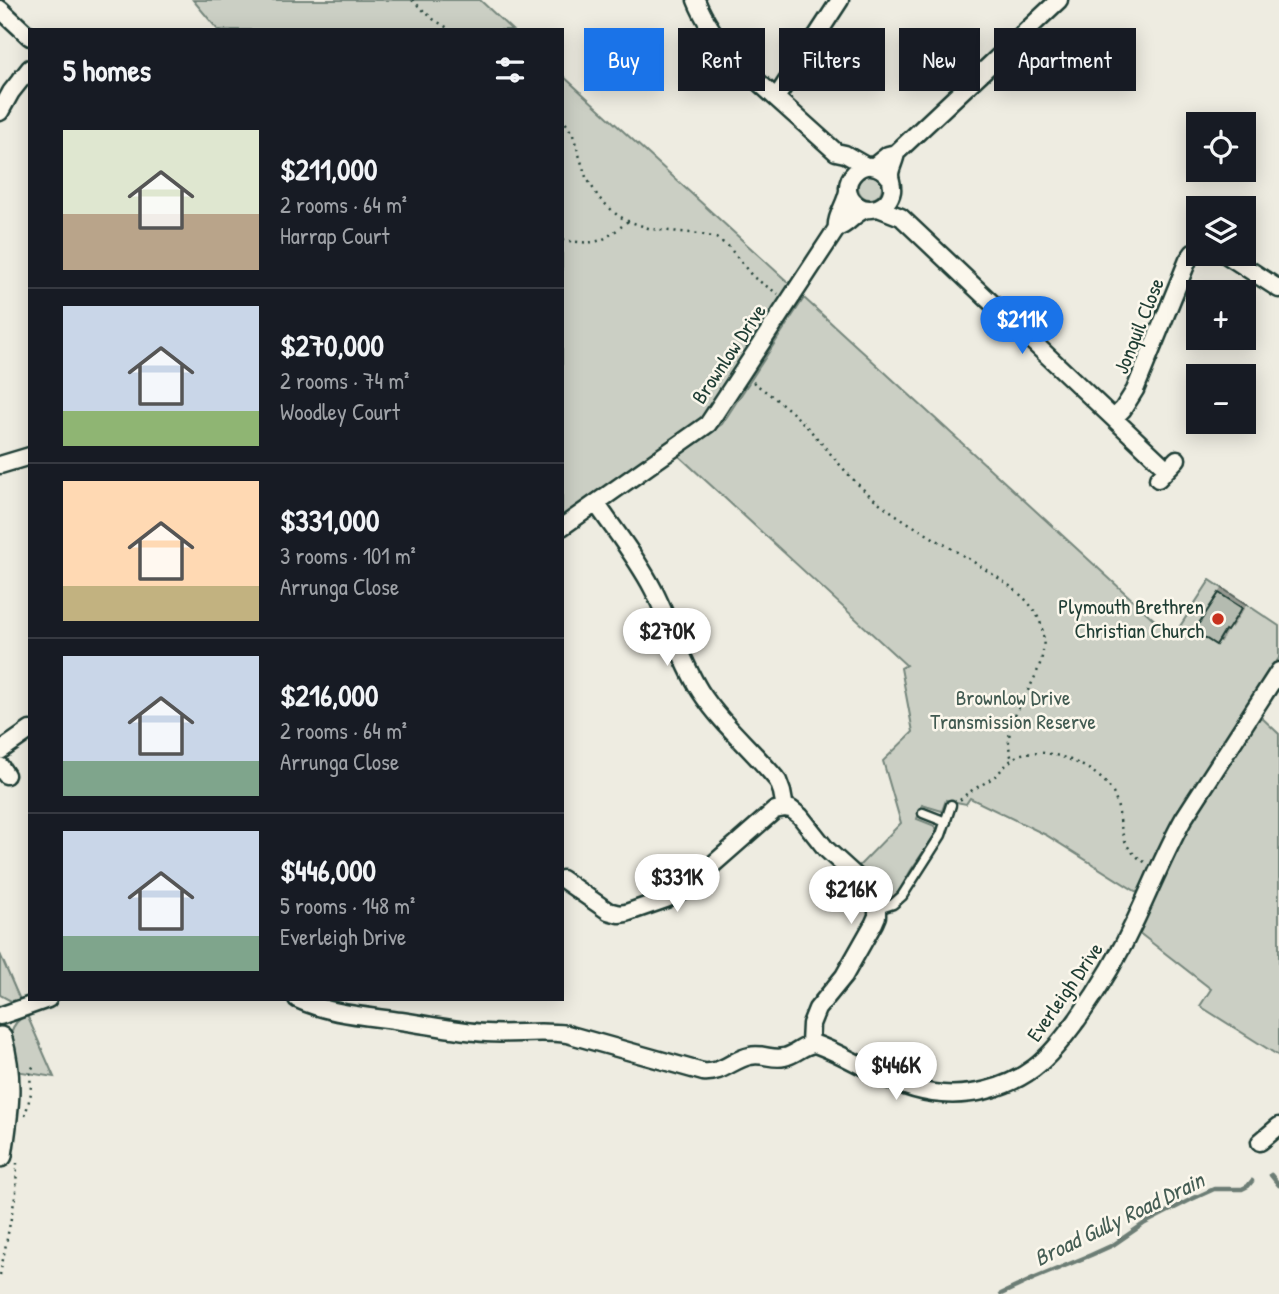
<!DOCTYPE html>
<html lang="en">
<head>
<meta charset="utf-8">
<style>
	:root { --surface:#171b24; --page:#20242c; --text:#f1f3f6; --muted:#9ea1a6; --line:#363941; --accent:#1a73e8 }
	body { margin:0; font-family:"Patrick Hand",sans-serif; background:var(--page); color:var(--text); height:100vh; display:flex; flex-direction:column; font-size:26px; white-space:nowrap }
	* { box-sizing:border-box; margin:0 }
	p { font-size:23px; color:var(--muted) }
	.icon { flex:none; width:38px; height:38px; fill:none; stroke:currentColor; stroke-width:2; stroke-linecap:round; stroke-linejoin:round }
	.map { position:relative; flex:1; overflow:hidden }
	.details { position:absolute; left:28px; top:28px; width:536px; height:973px; display:flex; flex-direction:column; background:var(--surface); border-radius:0px; box-shadow:0 4px 18px #0003 }
	.details>* { flex:none }
	.guide { position:absolute; left:584px; top:28px; width:588px; height:63px; display:flex; gap:14px }
	.buttons { position:absolute; left:1186px; top:112px; display:grid; gap:14px }
	.buttons a { display:grid; place-items:center; width:70px; height:70px; border-radius:0px; background:var(--surface); box-shadow:0 4px 18px #0003; font-size:35px }
	.price { position:absolute; translate:-50% -60px; padding:0 16px; border-radius:24px; background:#fff; color:#222; font-size:23px; line-height:46px; filter:drop-shadow(0 2px 4px #0008) }
	.price::after { content:''; position:absolute; left:50%; top:42px; width:21px; height:16px; margin-left:-10px; background:inherit; clip-path:polygon(0 0,100% 0,50% 100%) }
	.price.selected { background:var(--accent); color:#fff }
	ul { padding:0; list-style:none }
	li { display:flex; align-items:center; gap:21px; height:175px; padding:0 35px }
	li+li { border-top:2px solid var(--line) }
	li span { display:grid; place-items:center; flex:none; width:196px; height:140px; border-radius:0px; color:#555 }
	li>.icon { margin-inline-start:auto }
	span .icon { width:84px; height:84px; fill:#fffc; stroke-width:1 }
	li b { font-size:30px }
	h2 { display:flex; justify-content:space-between; align-items:center; height:84px; padding:0 35px; font-size:30px }
	.tag { padding:0 24px; border-radius:0px; background:var(--surface); box-shadow:0 4px 18px #0003; font-size:24px; line-height:63px }
	.tag.selected { background:var(--accent); color:#fff }
	.map>svg:first-child { display:block }
</style>
</head>
<body>
<div class="map">
<svg width="1279" height="1294" viewBox="0 0 1279 1294">
	<defs>
		<filter id="shadow"><feDropShadow dx="4" dy="-4" stdDeviation="0" flood-color="#0004"/></filter>
	</defs>
	<rect width="100%" height="100%" fill="#eeece1"/>
	<filter id="ink" filterUnits="userSpaceOnUse"><feTurbulence type="fractalNoise" baseFrequency=".0143" numOctaves="2"/><feDisplacementMap in="SourceGraphic" scale="14" xChannelSelector="R" yChannelSelector="G"/><feConvolveMatrix kernelMatrix="1 2 1 2 8 2 1 2 1" color-interpolation-filters="sRGB"/></filter>
	<g filter="url(#ink)">
		<path fill="#cbcfc4" stroke="#75867c" stroke-width="2" d="M 193,0 L 480,0 L 512,30 L 218,30 Z
			M 562,75 L 790,284 L 702,418 L 562,517 Z
			M858 187a12 12 0 1 1 24 0a12 12 0 1 1-24 0Z
			M 804,298 L 1173,637 L 1210,580 L 1279,626 L 1279,658 L 1186,800 L 1165,836 L 1140,894 L 1046,835 L 970,798 L 966,804 L 946,800 L 942,811 L 922,805 L 917,819 L 935,826 L 937,830 L 936,833 L 911,870 L 898,893 L 889,900 L 882,899 L 856,869 L 901,823 L 883,761 L 913,732 L 901,668 L 906,665 L 678,455 L 722,424 Z
			M 1260,716 L 1279,734 L 1279,1056 L 1200,1006 L 1211,989 L 1138,932 L 1157,892 L 1173,855 L 1188,826 Z
			M 0,954 L 20,1000 L 11,1001 L 0,995 Z
			M 27,1015 L 54,1077 L 15,1071 C 12,1049 2,1026 27,1015 Z"/>
		<g fill="none" stroke-linecap="round" stroke-linejoin="round">
			<path stroke="#6c7d74" stroke-width="4.5" d="M 1271,1175 L 1279,1185
				M 1001,1294 L 1033,1279 L 1091,1255 L 1113,1245 L 1145,1223 L 1192,1199 L 1214,1189 L 1242,1189 L 1248,1186 L 1252,1181"/>
		</g>
		<path fill="#b4bbb0" stroke="#1f3d34" stroke-width="2" filter="url(#shadow)" d="M 1219,593 L 1242,608 L 1227,631 L 1225,630 L 1216,645 L 1194,631 Z"/>
		<g fill="none" stroke-linecap="round" stroke-linejoin="round">
			<g stroke="#1f3d34" stroke-width="13">
				<path id="lane" d="M 923,813 L 946,822
					M 878,909 L 893,904 L 902,896 L 941,835 L 951,805"/>
			</g>
			<g stroke="#1f3d34" stroke-width="21">
				<path id="street" d="M 696,0 C 705,23 719,42 735,61 L 836,152 L 845,154 L 866,166
					M 0,9 L 30,37
					M 776,98 L 840,0
					M 0,112 L 11,92 L 30,68
					M 874,166 L 888,155 L 896,153 L 1059,0
					M 889,177 C 867,147 831,185 857,205 C 870,214 889,207 892,191 C 893,185 890,180 890,175 C 890,168 895,161 896,153
					M 878,208 L 901,217 L 1167,469
					M 837,228 C 835,218 846,204 848,191
					M 1225,254 L 1279,289
					M 1114,418 L 1123,409 L 1135,390 L 1188,260 L 1193,253 L 1199,249
					M 0,465 L 30,456
					M 1158,479 L 1177,459
					M 596,503 C 615,531 637,558 653,589 C 670,622 680,659 700,691 C 722,725 753,750 778,781 L 782,792 L 785,808
					M 562,527 L 708,424 L 837,228 C 849,225 853,213 867,209
					M 0,751 L 30,730
					M 0,766 L 6,775
					M 562,879 L 608,911 L 619,914 L 626,913 L 666,899 L 686,888 L 775,810 L 785,808 L 791,809 L 800,816 L 826,849 L 870,889 L 877,905 L 877,916 L 874,923 L 844,976 L 817,1009 L 811,1024 L 810,1044
					M 297,999 C 329,1014 366,1016 401,1021 C 429,1025 458,1031 486,1033 C 513,1035 540,1030 567,1034 L 703,1072 C 722,1074 733,1059 750,1056 C 762,1053 773,1060 784,1057 C 796,1055 802,1045 815,1044 C 855,1058 889,1087 933,1093 C 968,1098 1006,1089 1034,1068 C 1051,1055 1064,1037 1077,1020 C 1099,989 1120,954 1136,919 C 1152,885 1166,850 1184,818 L 1279,671
					M 0,1016 L 48,999
					M 1260,1142 L 1279,1126"/>
			</g>
			<g stroke="#1f3d34" stroke-width="28">
				<path id="secondary" d="M 0,1039 C 12,1081 6,1113 0,1155"/>
			</g>
			<path stroke="#1f3d34" stroke-width="2.5" stroke-dasharray="2 5" stroke-linecap="butt" d="M 412,0 L 433,19 L 451,30
				M 562,117 L 573,135 L 586,177 L 599,198 L 617,215 L 628,221 L 651,229 L 700,234 L 716,238 L 728,246 L 753,277 L 778,294
				M 562,240 C 598,245 600,244 628,221
				M 753,382 C 769,394 785,405 799,419 C 825,444 844,474 872,497 C 905,524 944,543 980,566 C 1003,581 1035,599 1042,628 C 1054,680 995,713 1012,759
				M 960,800 C 970,789 984,785 995,776 C 1003,769 1009,760 1019,755 C 1046,744 1101,768 1113,793 C 1126,822 1113,843 1146,863
				M 25,1116 L 31,1093 L 30,1072 L 34,1065
				M 0,1275 L 16,1192 L 17,1163"/>
			<use href="#lane" stroke="#fbf7ec" stroke-width="8"/>
			<use href="#street" stroke="#fbf7ec" stroke-width="16"/>
			<use href="#secondary" stroke="#fbf7ec" stroke-width="23"/>
		</g>
	</g>
	<circle fill="#c8321e" stroke="#fbf7ec" stroke-width="2.5" cx="1218" cy="619" r="7"/>
	<g text-anchor="middle" stroke-width="5" stroke-linejoin="round" paint-order="stroke">
		<g font-size="21" fill="#1f3d34" stroke="#fbf7ec">
			<text transform="translate(1139 326) rotate(-68)" y="7">Jonquil Close</text>
			<text transform="translate(729 354) rotate(-56)" y="7">Brownlow Drive</text>
			<text transform="translate(1065 992) rotate(-55)" y="7">Everleigh Drive</text>
		</g>
		<g font-size="21" fill="#1f3d34" stroke="#fbf7ec" text-anchor="end">
			<text x="1204" y="614">Plymouth Brethren<tspan x="1204" dy="24">Christian Church</tspan></text>
		</g>
		<g font-size="21" fill="#415a51" stroke="#fbf7ec">
			<text x="1013" y="705">Brownlow Drive<tspan x="1013" dy="24">Transmission Reserve</tspan></text>
		</g>
		<g font-size="23" font-style="italic" fill="#455d54" stroke="#fbf7ec">
			<text transform="translate(1119 1219) rotate(-26)" y="8">Broad Gully Road Drain</text>
		</g>
	</g>
</svg>
<div class="buttons">
<a><svg class="icon" aria-label="locate" viewBox="0 0 24 24"><circle cx="12" cy="12" r="6"/><path d="M12 2v4M12 18v4M2 12h4M18 12h4"/></svg></a>
<a><svg class="icon" aria-label="layers" viewBox="0 0 24 24"><path d="M12 4l9 5-9 5-9-5zM3 14l9 5 9-5"/></svg></a>
<a>+</a>
<a>−</a>
</div>
<b class="price selected" style="left:1022px;top:356px">$211K</b>
<b class="price" style="left:667px;top:668px">$270K</b>
<b class="price" style="left:677px;top:914px">$331K</b>
<b class="price" style="left:851px;top:926px">$216K</b>
<b class="price" style="left:896px;top:1102px">$446K</b>
<div class="guide">
<a class="tag selected">Buy</a>
<a class="tag">Rent</a>
<a class="tag">Filters</a>
<a class="tag">New</a>
<a class="tag">Apartment</a>
</div>
<section class="details">
<h2>5 homes<svg class="icon" aria-label="filters" viewBox="0 0 24 24"><path d="M4 7h16M4 17h16"/><circle cx="9" cy="7" r="2"/><circle cx="15" cy="17" r="2"/></svg></h2>
<ul>
<li><span style="background:linear-gradient(#dfe7d0 60%,#b9a48a 0)"><svg class="icon" aria-label="home" viewBox="0 0 24 24"><path d="M3 11l9-7 9 7M6 9v11h12V9"/></svg></span><div><b>$211,000</b><p>2 rooms · 64 m²</p><p>Harrap Court</p></div></li>
<li><span style="background:linear-gradient(#c9d6e8 75%,#8fb573 0)"><svg class="icon" aria-label="home" viewBox="0 0 24 24"><path d="M3 11l9-7 9 7M6 9v11h12V9"/></svg></span><div><b>$270,000</b><p>2 rooms · 74 m²</p><p>Woodley Court</p></div></li>
<li><span style="background:linear-gradient(#ffd9b3 75%,#c2b280 0)"><svg class="icon" aria-label="home" viewBox="0 0 24 24"><path d="M3 11l9-7 9 7M6 9v11h12V9"/></svg></span><div><b>$331,000</b><p>3 rooms · 101 m²</p><p>Arrunga Close</p></div></li>
<li><span style="background:linear-gradient(#c9d6e8 75%,#7fa58c 0)"><svg class="icon" aria-label="home" viewBox="0 0 24 24"><path d="M3 11l9-7 9 7M6 9v11h12V9"/></svg></span><div><b>$216,000</b><p>2 rooms · 64 m²</p><p>Arrunga Close</p></div></li>
<li><span style="background:linear-gradient(#c9d6e8 75%,#7fa58c 0)"><svg class="icon" aria-label="home" viewBox="0 0 24 24"><path d="M3 11l9-7 9 7M6 9v11h12V9"/></svg></span><div><b>$446,000</b><p>5 rooms · 148 m²</p><p>Everleigh Drive</p></div></li>
</ul>
</section>
</div>
</body>
</html>
